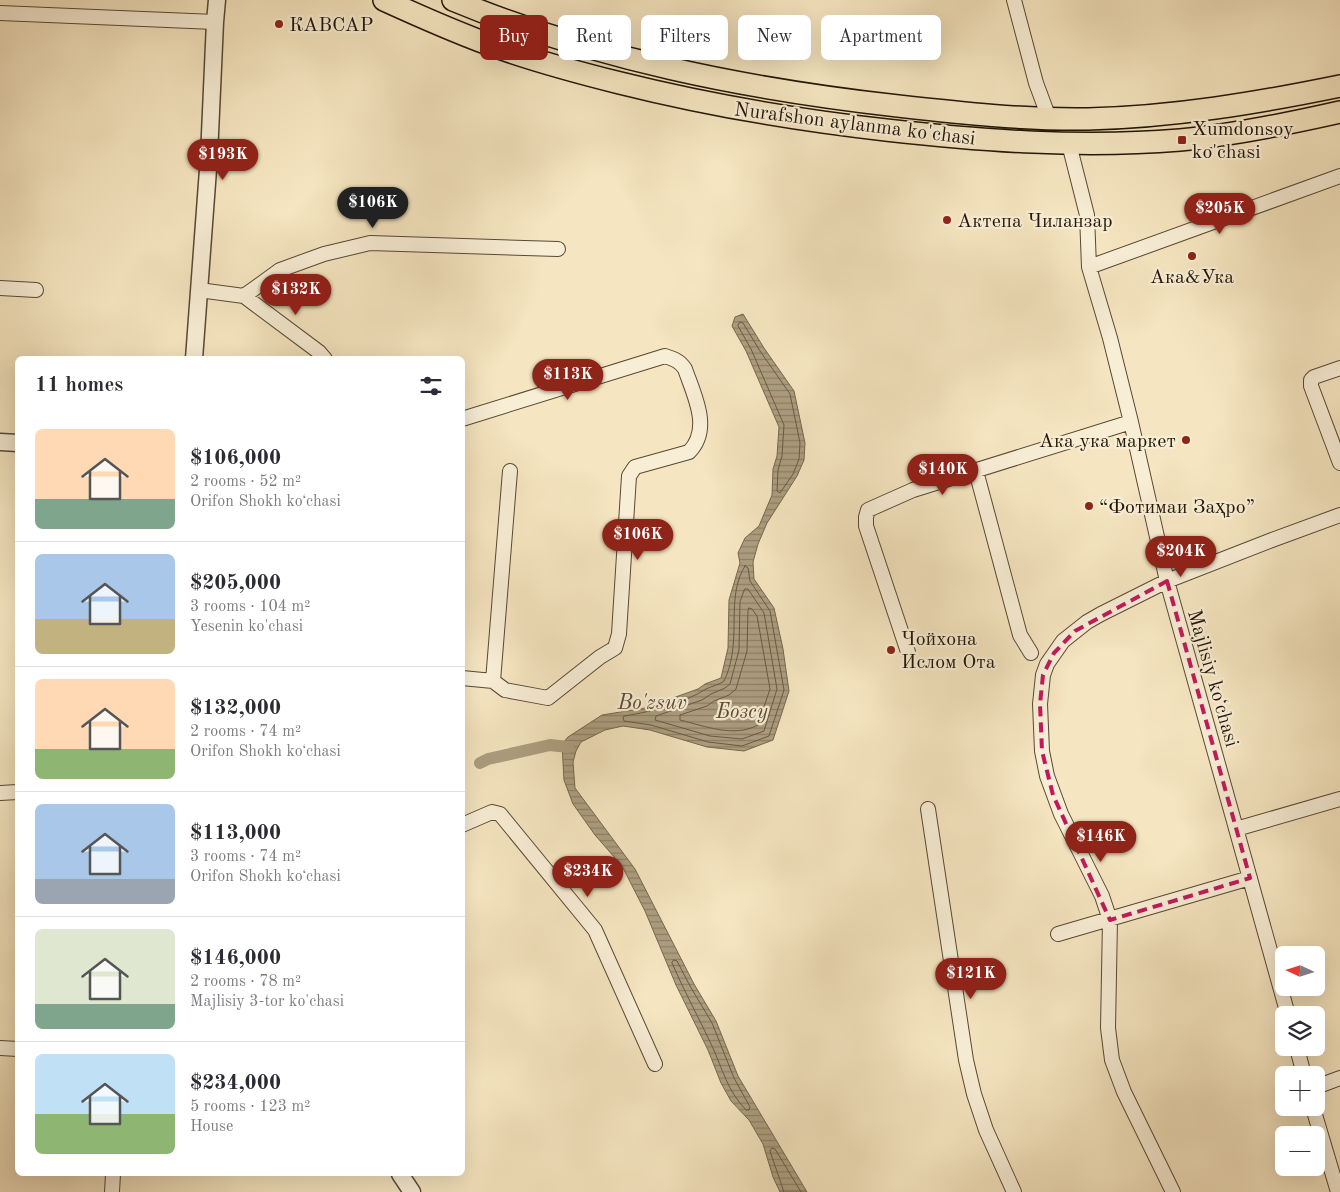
<!DOCTYPE html>
<html lang="en">
<head>
<meta charset="utf-8">
<style>
	:root { --surface:#fff; --page:#f2f2f3; --text:#2b2b33; --muted:#7c7c81; --line:#e1e1e2; --accent:#8f2418 }
	body { margin:0; font-family:"Old Standard TT",serif; background:var(--page); color:var(--text); height:100vh; display:flex; flex-direction:column; font-size:19px; white-space:nowrap }
	* { box-sizing:border-box; margin:0 }
	p { font-size:16px; color:var(--muted) }
	.icon { flex:none; width:28px; height:28px; fill:none; stroke:currentColor; stroke-width:2; stroke-linecap:round; stroke-linejoin:round }
	.map { position:relative; flex:1; overflow:hidden }
	.details { position:absolute; left:15px; top:356px; width:450px; height:820px; display:flex; flex-direction:column; background:var(--surface); border-radius:8px; box-shadow:0 5px 20px #0002 }
	.details>* { flex:none }
	.banner { position:absolute; left:480px; top:15px; width:475px; height:45px; display:flex; gap:10px }
	.needle { width:32px; rotate:274deg }
	.controls { position:absolute; left:1275px; top:946px; display:grid; gap:10px }
	.controls a { display:grid; place-items:center; width:50px; height:50px; border-radius:8px; background:var(--surface); box-shadow:0 5px 20px #0002; font-size:25px }
	.price { position:absolute; translate:-50% -42px; padding:0 11px; border-radius:18px; background:var(--accent); color:#fff; font-size:16px; line-height:32px; filter:drop-shadow(0 1px 2px #0008) }
	.price::after { content:''; position:absolute; left:50%; top:30px; width:15px; height:11px; margin-left:-8px; background:inherit; clip-path:polygon(0 0,100% 0,50% 100%) }
	.price.current { background:#222; color:#fff }
	ul { padding:0; list-style:none }
	li { display:flex; align-items:center; gap:15px; height:125px; padding:0 20px }
	li+li { border-top:1px solid var(--line) }
	li span { display:grid; place-items:center; flex:none; width:140px; height:100px; border-radius:8px; color:#555 }
	li>.icon { margin-inline-start:auto }
	span .icon { width:60px; height:60px; fill:#fffc; stroke-width:1 }
	li b { font-size:21px }
	h2 { display:flex; justify-content:space-between; align-items:center; height:60px; padding:0 20px; font-size:21px }
	.pill { padding:0 18px; border-radius:8px; background:var(--surface); box-shadow:0 5px 20px #0002; font-size:18px; line-height:45px }
	.pill.current { background:var(--accent); color:#fff }
	.map>svg:first-child { display:block }
</style>
</head>
<body>
<div class="map">
<svg width="1340" height="1192" viewBox="0 0 1340 1192">
	<defs>
		<pattern id="water-rules" width="6" height="5" patternUnits="userSpaceOnUse" patternTransform="scale(1.25)"><rect width="6" height="5" fill="#ad9e80"/><path d="M0 2.5h6" fill="none" stroke="#8c8067"/></pattern>
	</defs>
	<rect width="100%" height="100%" fill="#f5e5c0"/>
	<filter id="stains"><feTurbulence type="fractalNoise" baseFrequency=".004" numOctaves="4"/><feColorMatrix values="0 0 0 0 .2 0 0 0 0 .09 0 0 0 0 .02 0 0 0 .5 -.17"/></filter>
	<radialGradient id="worn" r=".72"><stop offset=".6" stop-color="#630" stop-opacity="0"/><stop offset="1" stop-color="#630" stop-opacity=".3"/></radialGradient>
	<path fill="url(#water-rules)" stroke="#75674e" d="M 743,314 L 764,348 L 794,391 L 805,443 L 804,460 L 797,476 L 767,523 L 758,544 L 753,562 L 754,579 L 774,608 L 783,649 L 789,691 L 773,740 L 744,751 L 707,747 L 650,730 L 623,726 L 605,730 L 581,742 L 576,751 L 573,762 L 575,788 L 635,869 L 694,984 L 716,1021 L 738,1076 L 807,1192 L 780,1192 L 773,1177 L 763,1144 L 749,1120 L 731,1101 L 721,1083 L 708,1050 L 676,985 L 645,911 L 622,866 L 595,835 L 573,804 L 564,780 L 562,744 L 568,737 L 602,715 L 645,708 L 698,689 L 705,684 L 721,678 L 728,648 L 729,600 L 740,563 L 738,553 L 745,538 L 759,526 L 772,495 L 773,469 L 777,456 L 779,427 L 746,351 L 732,326 L 735,317 Z"/>
	<g fill="none" stroke-linecap="round" stroke-linejoin="round">
		<path stroke="#685a42" stroke-width="1" d="M 740,322 L 743,323 L 760,351 L 790,394 L 800,443 L 799,459 L 793,474 L 780,493 L 777,491 L 778,470 L 782,456 L 784,425 L 751,349 L 738,326 Z
			M 745,566 L 748,568 L 750,581 L 770,611 L 784,690 L 769,736 L 742,746 L 708,742 L 651,725 L 624,721 L 623,718 L 624,716 C 651,712 684,703 706,689 C 712,686 719,685 724,681 C 729,671 732,658 733,647 C 736,620 730,590 745,566 Z
			M 745,589 L 748,589 L 764,613 L 777,689 L 764,731 L 742,739 L 710,736 L 655,720 L 656,716 L 702,700 L 711,694 L 725,688 L 730,684 L 739,650 L 740,602 Z
			M 749,608 L 752,609 L 757,616 L 770,689 L 758,725 C 734,738 705,726 680,720 L 680,715 L 707,706 L 714,701 L 729,695 L 736,689 L 747,651 L 748,611 Z
			M 674,960 L 677,961 L 690,986 L 712,1023 L 734,1078 L 750,1107 L 749,1110 L 746,1110 C 727,1090 723,1070 712,1046 C 699,1018 684,991 672,963 Z
			M 784,1192 L 770,1151 L 772,1148 L 775,1149 L 801,1192"/>
		<path stroke="#ad9e80" stroke-width="12" d="M 480,763 L 488,759 L 550,745 L 568,747"/>
		<g stroke="#574933" stroke-width="16">
			<path id="minor" d="M 1014,0 L 1036,83 L 1049,118
				M 0,13 L 215,22
				M 1069,144 L 1087,215 L 1089,267 L 1110,338 L 1131,422 L 1167,581 L 1288,1015
				M 1089,267 L 1340,176
				M 0,288 L 36,290
				M 199,290 L 244,296 L 280,270 L 324,254 L 370,243 L 558,249
				M 244,296 L 319,352 L 325,359
				M 1340,368 L 1314,377 L 1311,380 L 1311,386 L 1340,463
				M 462,419 L 665,356 C 674,359 680,361 685,369 C 694,395 712,429 689,452 L 635,467 L 629,476 L 619,634 L 615,648 L 600,657 L 548,698 L 505,690 L 493,681 L 462,678
				M 976,471 L 1020,635 L 1031,653
				M 908,652 L 866,526 L 866,517 L 868,510 L 913,490 L 1131,422
				M 493,681 L 510,471
				M 0,793 L 18,792
				M 928,809 L 966,1060 L 974,1094 L 986,1130 L 1014,1192
				M 462,825 L 492,812 L 500,814 L 595,930 L 655,1064
				M 1236,829 L 1340,799
				M 1058,934 L 1250,878
				M 0,1048 L 18,1049
				M 1297,1048 L 1304,1075
				M 1316,1087 L 1340,1078
				M 1313,1108 L 1338,1192
				M 112,1192 L 113,1174
				M 1173,1192 L 1124,1092 L 1112,1060 L 1108,1028 L 1110,920 L 1102,896 L 1061,814 L 1047,776 L 1042,751 L 1040,704 L 1043,675 L 1047,664 L 1063,641 L 1087,622 L 1101,614 L 1167,581 L 1272,540 L 1340,515"/>
		</g>
		<g stroke="#574933" stroke-width="19">
			<path id="tertiary" d="M 194,359 L 209,156 L 215,22 L 217,0
				M 0,442 L 18,443
				M 400,1174 L 412,1192"/>
		</g>
		<g stroke="#221504" stroke-width="24">
			<path id="primary" d="M 384,0 C 419,16 453,31 488,44 C 531,60 576,72 620,83 C 708,105 797,120 886,130 C 984,141 1082,148 1180,140 C 1234,135 1287,124 1340,112
				M 453,0 C 595,59 746,89 898,106 C 961,113 1024,120 1088,119 C 1173,117 1257,103 1340,86"/>
		</g>
		<use href="#minor" stroke="#f8eed6" stroke-width="14"/>
		<use href="#tertiary" stroke="#f8eed6" stroke-width="16"/>
		<use href="#primary" stroke="#f5e5c0" stroke-width="21"/>
	</g>
	<path fill="none" stroke="#c2185b" stroke-width="4" stroke-dasharray="10 6" stroke-linejoin="round" d="M 1167,581 L 1250,878 L 1110,920 L 1053,795 L 1042,751 L 1040,704 L 1043,675 L 1054,653 L 1075,631 Z"/>
	<g fill="#8f2418" stroke="#f8eed6" stroke-width="2">
		<circle cx="279" cy="24" r="5"/>
		<rect x="1177" y="135" width="10" height="10" rx="2.5"/>
		<circle cx="947" cy="220" r="5"/>
		<circle cx="1192" cy="256" r="5"/>
		<circle cx="1186" cy="440" r="5"/>
		<circle cx="1089" cy="506" r="5"/>
		<circle cx="891" cy="650" r="5"/>
	</g>
	<g text-anchor="middle" stroke-width="4.5" stroke-linejoin="round" paint-order="stroke">
		<g font-size="20" fill="#221504" stroke="#f8eed6" text-anchor="start">
			<text x="289" y="31">КАВСАР</text>
			<text x="1192" y="135">Xumdonsoy<tspan x="1192" dy="23">ko'chasi</tspan></text>
			<text x="957" y="227">Актепа Чиланзар</text>
			<text x="1192" y="283" text-anchor="middle">Ака&amp;Ука</text>
			<text x="1176" y="447" text-anchor="end">Ака ука маркет</text>
			<text x="1099" y="513">“Фотимаи Заҳро”</text>
			<text x="901" y="645">Чойхона<tspan x="901" dy="23">Ислом Ота</tspan></text>
		</g>
		<g font-size="20" fill="#221504" stroke="#f8eed6">
			<text transform="translate(855 123) rotate(7)" y="7">Nurafshon aylanma ko'chasi</text>
			<text transform="translate(1214 678) rotate(74)" y="7">Majlisiy koʻchasi</text>
		</g>
		<g font-size="21" font-style="italic" fill="#5a4c36" stroke="#f8eed6">
			<text x="652" y="709">Bo'zsuv</text>
			<text x="742" y="718">Бозсу</text>
		</g>
	</g>
	<rect width="100%" height="100%" filter="url(#stains)"/>
	<rect width="100%" height="100%" fill="url(#worn)"/>
</svg>
<div class="controls">
<a><svg class="needle" viewBox="-14 -14 28 28"><path d="M0-13l5 13h-10z" fill="#e53935"/><path d="M0 13l5-13h-10z" fill="#7c7c81"/></svg></a>
<a><svg class="icon" aria-label="layers" viewBox="0 0 24 24"><path d="M12 4l9 5-9 5-9-5zM3 14l9 5 9-5"/></svg></a>
<a>+</a>
<a>−</a>
</div>
<b class="price" style="left:223px;top:181px">$193K</b>
<b class="price current" style="left:373px;top:229px">$106K</b>
<b class="price" style="left:1220px;top:235px">$205K</b>
<b class="price" style="left:296px;top:316px">$132K</b>
<b class="price" style="left:568px;top:401px">$113K</b>
<b class="price" style="left:943px;top:496px">$140K</b>
<b class="price" style="left:638px;top:561px">$106K</b>
<b class="price" style="left:1181px;top:578px">$204K</b>
<b class="price" style="left:1101px;top:863px">$146K</b>
<b class="price" style="left:588px;top:898px">$234K</b>
<b class="price" style="left:971px;top:1000px">$121K</b>
<div class="banner">
<a class="pill current">Buy</a>
<a class="pill">Rent</a>
<a class="pill">Filters</a>
<a class="pill">New</a>
<a class="pill">Apartment</a>
</div>
<section class="details">
<h2>11 homes<svg class="icon" aria-label="filters" viewBox="0 0 24 24"><path d="M4 7h16M4 17h16"/><circle cx="9" cy="7" r="2"/><circle cx="15" cy="17" r="2"/></svg></h2>
<ul>
<li><span style="background:linear-gradient(#ffd9b3 70%,#7fa58c 0)"><svg class="icon" aria-label="home" viewBox="0 0 24 24"><path d="M3 11l9-7 9 7M6 9v11h12V9"/></svg></span><div><b>$106,000</b><p>2 rooms · 52 m²</p><p>Orifon Shokh koʻchasi</p></div></li>
<li><span style="background:linear-gradient(#a9c7e8 65%,#c2b280 0)"><svg class="icon" aria-label="home" viewBox="0 0 24 24"><path d="M3 11l9-7 9 7M6 9v11h12V9"/></svg></span><div><b>$205,000</b><p>3 rooms · 104 m²</p><p>Yesenin ko'chasi</p></div></li>
<li><span style="background:linear-gradient(#ffd9b3 70%,#8fb573 0)"><svg class="icon" aria-label="home" viewBox="0 0 24 24"><path d="M3 11l9-7 9 7M6 9v11h12V9"/></svg></span><div><b>$132,000</b><p>2 rooms · 74 m²</p><p>Orifon Shokh koʻchasi</p></div></li>
<li><span style="background:linear-gradient(#a9c7e8 75%,#9aa5b1 0)"><svg class="icon" aria-label="home" viewBox="0 0 24 24"><path d="M3 11l9-7 9 7M6 9v11h12V9"/></svg></span><div><b>$113,000</b><p>3 rooms · 74 m²</p><p>Orifon Shokh koʻchasi</p></div></li>
<li><span style="background:linear-gradient(#dfe7d0 75%,#7fa58c 0)"><svg class="icon" aria-label="home" viewBox="0 0 24 24"><path d="M3 11l9-7 9 7M6 9v11h12V9"/></svg></span><div><b>$146,000</b><p>2 rooms · 78 m²</p><p>Majlisiy 3-tor ko'chasi</p></div></li>
<li><span style="background:linear-gradient(#bfe0f5 60%,#8fb573 0)"><svg class="icon" aria-label="home" viewBox="0 0 24 24"><path d="M3 11l9-7 9 7M6 9v11h12V9"/></svg></span><div><b>$234,000</b><p>5 rooms · 123 m²</p><p>House</p></div></li>
</ul>
</section>
</div>
</body>
</html>
